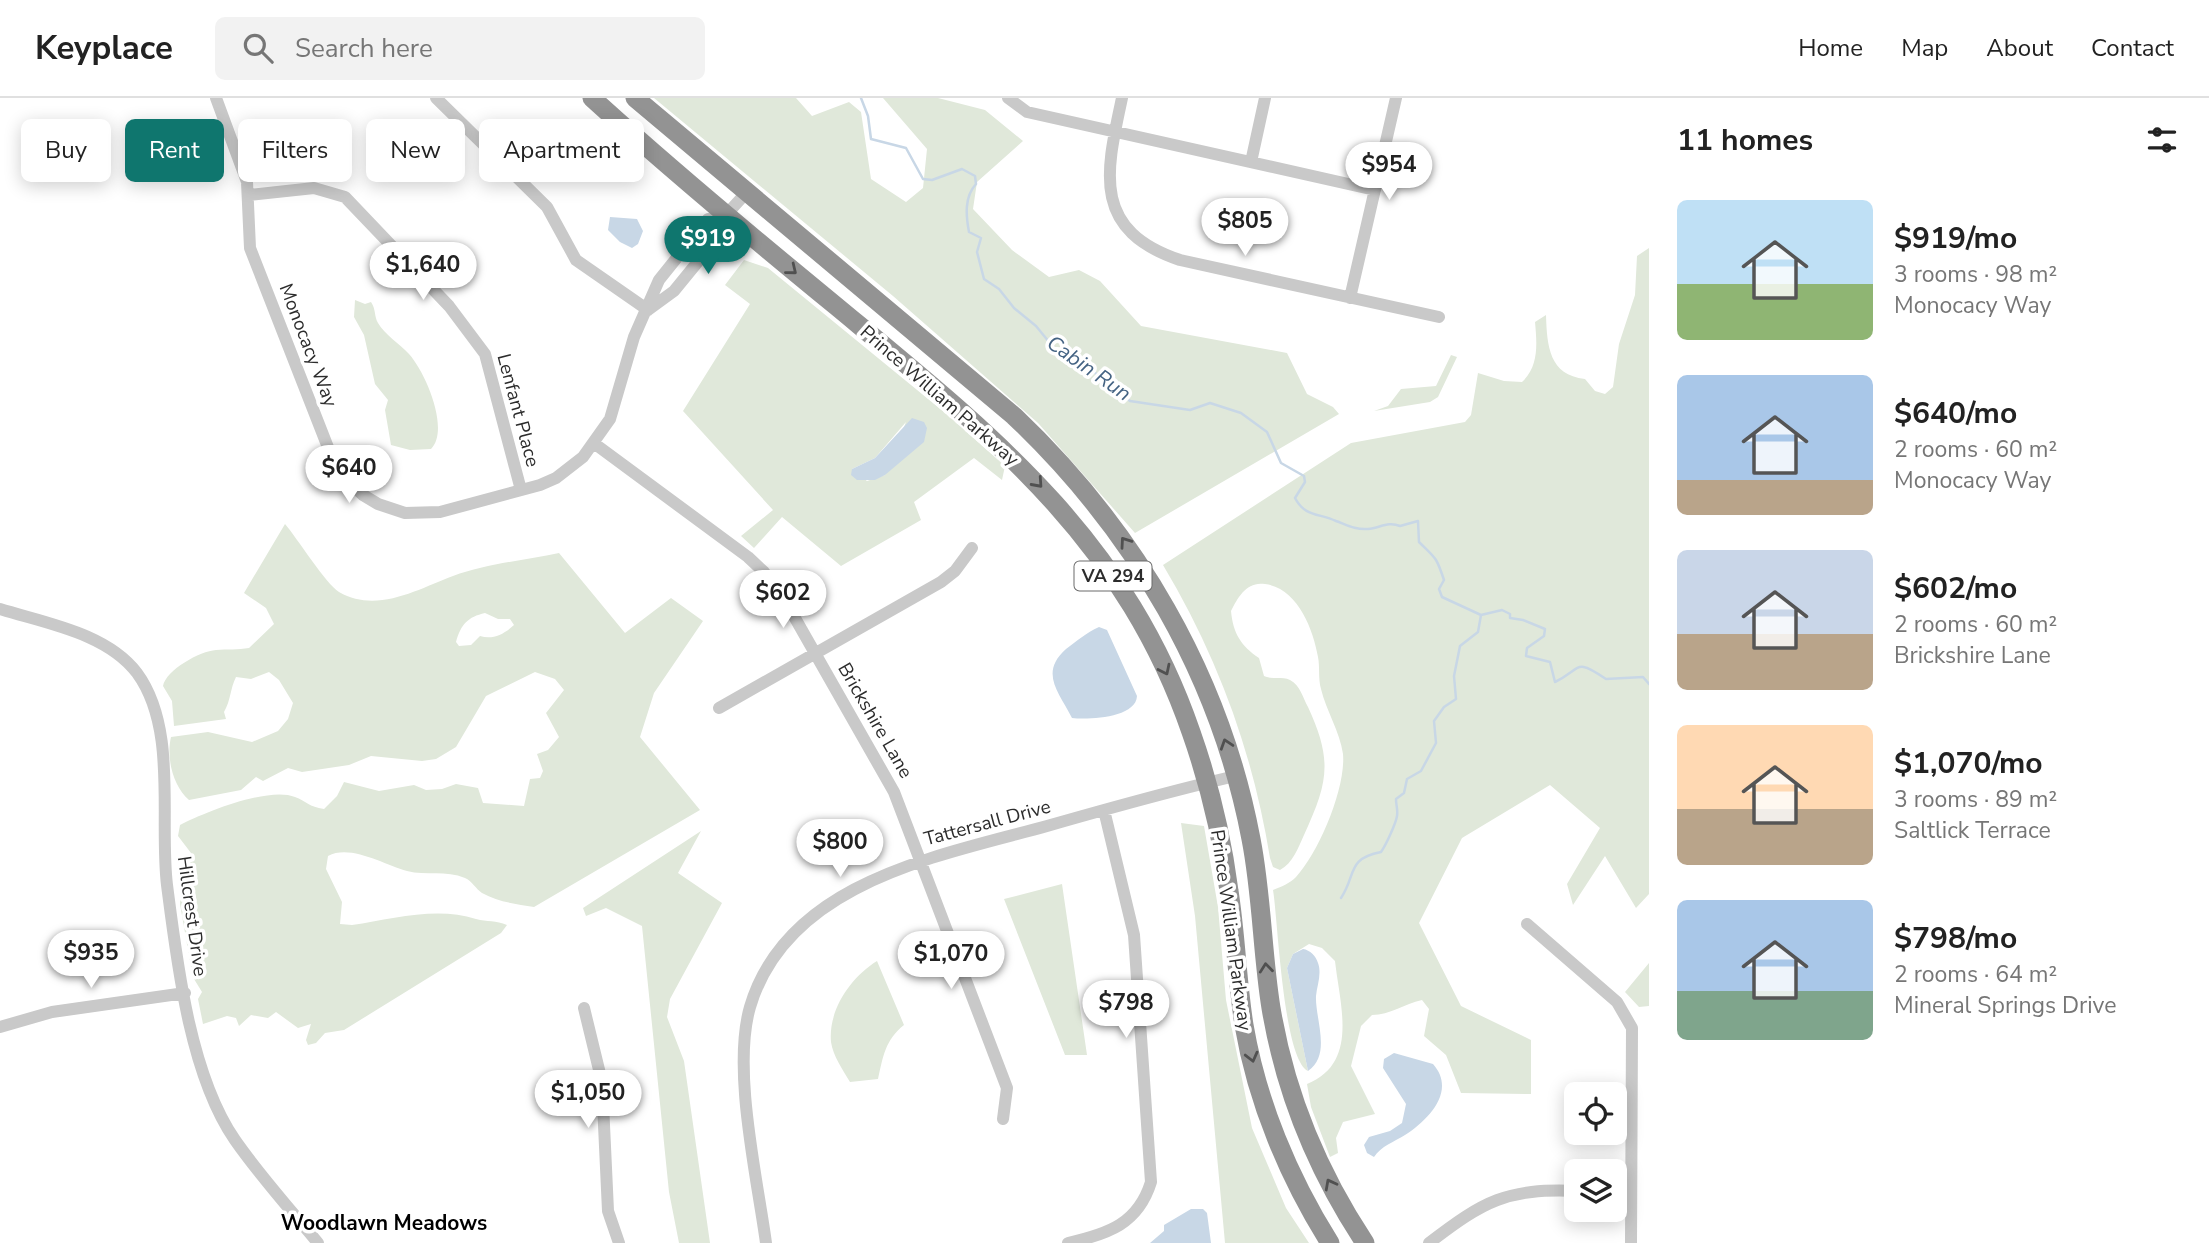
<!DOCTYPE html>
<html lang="en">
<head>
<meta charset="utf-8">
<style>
	:root { --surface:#fff; --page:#f2f2f2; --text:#222; --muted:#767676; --line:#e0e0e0; --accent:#0f766e }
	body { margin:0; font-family:"Nunito Sans",sans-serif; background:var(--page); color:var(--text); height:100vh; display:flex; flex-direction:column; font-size:26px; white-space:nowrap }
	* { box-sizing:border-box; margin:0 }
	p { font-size:23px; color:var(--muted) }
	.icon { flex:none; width:38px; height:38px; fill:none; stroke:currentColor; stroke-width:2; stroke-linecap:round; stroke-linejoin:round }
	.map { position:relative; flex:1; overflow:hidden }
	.side { display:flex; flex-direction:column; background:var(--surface); width:560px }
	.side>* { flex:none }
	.hud { position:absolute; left:21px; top:21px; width:665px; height:63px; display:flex; gap:14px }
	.controls { position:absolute; left:1564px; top:984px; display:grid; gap:14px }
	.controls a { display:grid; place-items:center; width:63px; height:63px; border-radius:10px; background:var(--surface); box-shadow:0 4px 18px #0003; font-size:35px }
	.price { position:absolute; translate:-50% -60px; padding:0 16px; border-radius:24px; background:#fff; color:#222; font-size:23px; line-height:46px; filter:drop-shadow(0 2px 4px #0008) }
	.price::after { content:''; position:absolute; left:50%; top:42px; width:21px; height:16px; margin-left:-10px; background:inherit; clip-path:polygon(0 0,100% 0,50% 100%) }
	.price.selected { background:var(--accent); color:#fff }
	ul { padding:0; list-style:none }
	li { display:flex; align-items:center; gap:21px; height:175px; padding:0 28px }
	li span { display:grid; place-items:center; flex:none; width:196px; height:140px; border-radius:10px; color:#555 }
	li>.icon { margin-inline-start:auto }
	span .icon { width:84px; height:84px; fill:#fffc; stroke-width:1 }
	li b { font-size:30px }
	h2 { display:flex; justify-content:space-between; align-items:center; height:84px; padding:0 28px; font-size:30px }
	.pill { padding:0 24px; border-radius:10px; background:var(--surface); box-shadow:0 4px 18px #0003; font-size:24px; line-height:63px }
	.pill.selected { background:var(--accent); color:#fff }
	header { display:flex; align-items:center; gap:42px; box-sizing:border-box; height:98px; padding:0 35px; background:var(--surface); border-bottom:2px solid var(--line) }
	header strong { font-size:33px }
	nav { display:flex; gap:38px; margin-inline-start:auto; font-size:24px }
	.search { width:490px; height:63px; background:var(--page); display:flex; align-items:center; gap:18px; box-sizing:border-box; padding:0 24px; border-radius:10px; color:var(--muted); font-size:26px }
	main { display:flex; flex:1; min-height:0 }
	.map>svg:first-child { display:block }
</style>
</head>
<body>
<header>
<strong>Keyplace</strong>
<div class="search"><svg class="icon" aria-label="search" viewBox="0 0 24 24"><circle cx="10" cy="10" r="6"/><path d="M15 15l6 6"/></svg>Search here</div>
<nav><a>Home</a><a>Map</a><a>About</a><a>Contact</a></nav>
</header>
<main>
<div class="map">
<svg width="1649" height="1145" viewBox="0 0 1649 1145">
	<rect width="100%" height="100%" fill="#fff"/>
	<path fill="#e0e8da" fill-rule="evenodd" d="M 654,0 L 796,0 L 812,18 L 849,4 L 861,14 L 871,81 L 906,104 L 923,90 L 927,51 L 883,0 L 938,0 L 985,12 L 1023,43 L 977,84 L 973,111 L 1012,152 L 1049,179 L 1079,172 L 1100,183 L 1141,228 L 1287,255 L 1307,296 L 1333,309 L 1339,316 L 1135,435 L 1038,325 L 893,198 Z
		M 1649,150 L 1649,796 L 1636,810 L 1605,758 L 1573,807 L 1567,786 L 1600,730 L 1550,687 L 1462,740 L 1419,825 L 1461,908 L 1531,942 L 1531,996 L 1461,995 L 1446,957 L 1424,938 L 1429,911 L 1422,902 C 1404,906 1390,917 1372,917 L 1361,928 L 1351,968 L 1375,1016 L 1343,1024 L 1336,1040 L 1338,1055 L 1330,1059 L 1311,1009 L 1307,986 C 1359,965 1340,908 1335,863 L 1322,850 L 1309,846 L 1293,856 L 1287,870 L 1308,973 C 1283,961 1278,822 1273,792 C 1281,789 1290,785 1296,779 C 1319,754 1346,690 1343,656 C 1340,634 1326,612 1321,591 C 1318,580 1320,569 1318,559 C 1313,530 1297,490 1265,486 C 1247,483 1238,499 1231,513 C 1233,535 1241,548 1259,560 L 1264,578 C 1273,582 1282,578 1290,582 C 1300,587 1303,600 1308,609 C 1333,663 1328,685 1304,737 C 1298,750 1293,765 1280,772 L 1273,769 L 1270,760 C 1253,655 1218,559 1163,467 L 1351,345 L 1465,324 L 1471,317 L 1478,275 L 1504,283 L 1522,284 C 1539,268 1537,246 1535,224 L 1546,217 C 1547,248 1549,277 1585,281 L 1595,293 L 1605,296 L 1613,289 L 1619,246 L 1635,197 L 1637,158 Z
		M 744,162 L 768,170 L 944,314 L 1005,368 L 1002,382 L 974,360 L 914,404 L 921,422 L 841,468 L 782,419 L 754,450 L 741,438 L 773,412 L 683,313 L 750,206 L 725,187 ZM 906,324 L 885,377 L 867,383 L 852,371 L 875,360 Z
		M 355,202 L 365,206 L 371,204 C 376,211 374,218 378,225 C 384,236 400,246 409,256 C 426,275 450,332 431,351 L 410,352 L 391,347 L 385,312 L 388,302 L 375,286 L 364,237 L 354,219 Z
		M 1451,257 L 1457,259 L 1438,299 L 1430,304 L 1374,313 L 1388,308 L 1401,291 L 1436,288 Z
		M 285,426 C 297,440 326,486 339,494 C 377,516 418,491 453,478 C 486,466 525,462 559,455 L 625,535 L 671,500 L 703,523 L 654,595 L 640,639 L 700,712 L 534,809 C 516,806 498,804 482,795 C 476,791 472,783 465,780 C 446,772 426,778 407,773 C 384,767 351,746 328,758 L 326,771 L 342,804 L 340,826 L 352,827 C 392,821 437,808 476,821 C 487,824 496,822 507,827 L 501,835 L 344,932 L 325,935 L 316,945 L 308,947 L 306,942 L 311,926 L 298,930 L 276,914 L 268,920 L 251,917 L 239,928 L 236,920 L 227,918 L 203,926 L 198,901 L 202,894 L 194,881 L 200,875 L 197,868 L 191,869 L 180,806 L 182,773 L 192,763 L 191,755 L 178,738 L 180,727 C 203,715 269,688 295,699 C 306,703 309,709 324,711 L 337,698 L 344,684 L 379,693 L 414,687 L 426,692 L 442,691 L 456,686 L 478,690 L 483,705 L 524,708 L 530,681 L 540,680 L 543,673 L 537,656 L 548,652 L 559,639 L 546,615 L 564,592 L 555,581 L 535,574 L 486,598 L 456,649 L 436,661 L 422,663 L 371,658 L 349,667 L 302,674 L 288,670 L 263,683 L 256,679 L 241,692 L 189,702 C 173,688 166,660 171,639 L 208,634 L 252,644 L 278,633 L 288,621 L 293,605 L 279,582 L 269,574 L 251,581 L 236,579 C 230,591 231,602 224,614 L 226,621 L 174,628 L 172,603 L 163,588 C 166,572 200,553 216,552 C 227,551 238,552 249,550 L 274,526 L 266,510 L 244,495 ZM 485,515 L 498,521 L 510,521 L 514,527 C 504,536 493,542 480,538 L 471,547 L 459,548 L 456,544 C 461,526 468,519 485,515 Z
		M 1181,725 L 1204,728 L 1218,809 L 1226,902 L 1252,1030 L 1286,1110 L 1309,1145 L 1225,1145 L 1195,818 Z
		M 701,733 L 678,775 L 722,805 L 670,901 L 667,919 L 684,963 L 710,1145 L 679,1145 L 669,1094 L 642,828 L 606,810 L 586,818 L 583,810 Z
		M 1062,786 L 1087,957 L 1065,957 L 1004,801 Z
		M 877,863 L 904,927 C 885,942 883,959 878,981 L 850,984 C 843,972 833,958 831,944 C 828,912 851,879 877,863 Z
		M 1649,865 L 1649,908 L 1639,909 L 1625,894 Z"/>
	<path fill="#c8d7e6" d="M 610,119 L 637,121 L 643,133 L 638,146 L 632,150 L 620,144 L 608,132 Z
		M 912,320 L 924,324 L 927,330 L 924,344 L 885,377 L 875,382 L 857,382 L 851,377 L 852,371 L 875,360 Z
		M 1099,529 L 1107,532 L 1137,598 C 1136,620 1088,622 1072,620 C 1059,594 1039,575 1066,551 C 1077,543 1086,535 1099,529 Z
		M 1303,851 C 1310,852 1316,858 1318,865 C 1322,876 1317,887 1316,898 C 1315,921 1332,957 1308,973 L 1287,870 L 1293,856 Z
		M 1394,955 L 1433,966 C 1457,993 1428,1022 1405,1037 C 1394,1044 1381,1048 1374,1059 L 1367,1055 L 1364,1047 L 1369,1039 L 1390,1033 L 1402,1025 L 1406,1006 L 1383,970 L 1384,961 Z
		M 1191,1111 L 1203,1111 L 1207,1115 L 1211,1145 L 1150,1145 L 1164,1133 L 1164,1127 Z"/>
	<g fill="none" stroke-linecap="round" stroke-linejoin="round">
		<path stroke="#c8d7e6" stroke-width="2.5" d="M 861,0 L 868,18 L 871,41 L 906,50 L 923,81 L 932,82 L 962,71 L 975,78 L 976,86 C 964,99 966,118 969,134 L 981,140 L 977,154 L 984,181 L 999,191 L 1014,210 L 1036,228 L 1054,250 L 1105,281 L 1130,303 L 1190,312 L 1210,305 L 1241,315 L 1267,334 L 1281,365 L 1304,378 L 1305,384 L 1295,400 C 1305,419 1319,415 1336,423 C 1347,427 1355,432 1368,431 C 1380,430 1388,423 1400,428 L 1418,423 L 1419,444 C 1436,461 1436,458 1444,482 L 1439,491 L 1442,499 L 1481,517 L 1502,512 L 1510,516 L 1510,520 L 1523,522 L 1545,531 L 1544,538 L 1527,550 L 1526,558 L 1550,564 L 1555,584 C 1582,571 1574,559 1606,581 L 1643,579 L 1649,586
			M 1341,800 C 1357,776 1346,761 1381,754 C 1386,747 1396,725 1397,718 C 1398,712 1396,707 1396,701 L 1404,695 L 1407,681 L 1421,673 L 1436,645 L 1434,623 L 1444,609 L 1456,601 L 1454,578 L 1460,548 L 1478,534 L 1481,517"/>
		<path stroke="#c9c9c9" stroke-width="12" d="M 216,0 L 247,84 L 250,150 L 329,352 L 350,385 L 363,397 L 378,406 L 405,415 L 440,414 L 540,387 L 556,380 L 583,359 L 610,321 L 634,239 L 659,182 L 708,121 L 726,117
			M 436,0 L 547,109 L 576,162 L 648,212
			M 1008,0 L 1027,14 L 1375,92
			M 1122,0 C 1106,74 1091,132 1180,162 L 1439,219
			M 1251,64 L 1265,0
			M 249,97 L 314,90 L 345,99 L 449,208 L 485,256 L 521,392
			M 1350,200 L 1396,0
			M 648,212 L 674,193 L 723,133 L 726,117 L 746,95
			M 595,346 L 748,459 L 764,474 L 787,506 L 894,694 L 1007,990 L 1003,1021
			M 0,511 C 45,525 107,535 137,575 C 178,631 159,721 167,787 C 177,865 190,977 235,1042 C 260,1078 290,1111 318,1145
			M 719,610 L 941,484 L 955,473 L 972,450
			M 1527,826 L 1617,904 L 1632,930 L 1631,1145
			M 584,910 L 602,984 L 608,1113 L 619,1145
			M 0,929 L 52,914 L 185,895
			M 1615,1095 L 1631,1095
			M 766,1145 C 757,1079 732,971 750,909 C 787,784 938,758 1047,728 C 1110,710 1173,692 1236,678
			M 1068,1145 C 1108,1136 1138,1126 1151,1084 L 1134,837 L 1104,712
			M 1429,1145 C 1484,1103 1506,1090 1577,1093"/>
		<path stroke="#939393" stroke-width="19" d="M 592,0 C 671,72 753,140 836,208 C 988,334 1124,439 1191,634 C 1209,685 1222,739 1229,793 C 1236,838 1237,883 1244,927 C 1257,1004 1289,1080 1330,1145
			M 635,0 L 1014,318 C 1135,433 1220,577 1251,741 C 1262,797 1262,854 1271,910 C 1285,994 1318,1074 1365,1145"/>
	</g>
	<defs><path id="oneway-chevron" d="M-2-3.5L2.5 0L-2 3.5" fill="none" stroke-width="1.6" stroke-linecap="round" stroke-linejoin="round" transform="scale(1.75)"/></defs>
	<g stroke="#505050">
		<use href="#oneway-chevron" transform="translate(792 172) rotate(39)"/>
		<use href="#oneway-chevron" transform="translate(1038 385) rotate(48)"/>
		<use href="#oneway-chevron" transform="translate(1125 444) rotate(-125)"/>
		<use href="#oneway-chevron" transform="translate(1165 572) rotate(64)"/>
		<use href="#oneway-chevron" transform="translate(1226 646) rotate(-108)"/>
		<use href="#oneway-chevron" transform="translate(1266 870) rotate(-96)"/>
		<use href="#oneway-chevron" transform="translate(1252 959) rotate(76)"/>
		<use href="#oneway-chevron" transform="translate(1330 1086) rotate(-118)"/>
	</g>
	<g text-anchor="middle" stroke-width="7" stroke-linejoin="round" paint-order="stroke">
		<rect fill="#fff" stroke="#6b6b6b" stroke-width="2" x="1074.5" y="463.5" width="77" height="29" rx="5"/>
		<g font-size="18" font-weight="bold" fill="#2c2c2c">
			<text x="1113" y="484">VA 294</text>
		</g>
		<g font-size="19" fill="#2c2c2c" stroke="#fff">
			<text transform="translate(309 247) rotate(69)" y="7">Monocacy Way</text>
			<text transform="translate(940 297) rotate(41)" y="7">Prince William Parkway</text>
			<text transform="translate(519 312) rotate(75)" y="7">Lenfant Place</text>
			<text transform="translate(876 622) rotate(60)" y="7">Brickshire Lane</text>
			<text transform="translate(987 724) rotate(-15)" y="7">Tattersall Drive</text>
			<text transform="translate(193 818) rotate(82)" y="7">Hillcrest Drive</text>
			<text transform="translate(1232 832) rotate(82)" y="7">Prince William Parkway</text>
		</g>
		<g font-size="21" font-style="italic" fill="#446383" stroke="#fff">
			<text transform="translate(1089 270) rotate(35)" y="7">Cabin Run</text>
		</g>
		<g font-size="21" font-weight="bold" fill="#000" stroke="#fff">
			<text x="384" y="1132">Woodlawn Meadows</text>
		</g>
	</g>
</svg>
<div class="controls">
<a><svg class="icon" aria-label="locate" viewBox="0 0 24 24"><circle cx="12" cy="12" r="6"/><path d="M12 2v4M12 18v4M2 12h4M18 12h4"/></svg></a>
<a><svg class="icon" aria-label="layers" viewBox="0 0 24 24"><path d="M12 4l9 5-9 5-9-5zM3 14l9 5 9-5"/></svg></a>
</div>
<b class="price" style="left:1389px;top:104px">$954</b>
<b class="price" style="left:1245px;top:160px">$805</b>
<b class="price selected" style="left:708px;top:178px">$919</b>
<b class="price" style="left:423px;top:204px">$1,640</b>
<b class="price" style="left:349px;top:407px">$640</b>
<b class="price" style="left:783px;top:532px">$602</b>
<b class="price" style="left:840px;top:781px">$800</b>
<b class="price" style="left:91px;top:892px">$935</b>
<b class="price" style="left:951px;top:893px">$1,070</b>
<b class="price" style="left:1126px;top:942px">$798</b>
<b class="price" style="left:588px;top:1032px">$1,050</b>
<div class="hud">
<a class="pill">Buy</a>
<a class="pill selected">Rent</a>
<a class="pill">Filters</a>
<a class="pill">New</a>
<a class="pill">Apartment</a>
</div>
</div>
<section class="side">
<h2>11 homes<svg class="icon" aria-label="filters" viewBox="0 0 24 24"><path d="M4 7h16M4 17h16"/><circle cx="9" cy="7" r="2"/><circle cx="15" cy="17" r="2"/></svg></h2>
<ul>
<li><span style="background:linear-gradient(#bfe0f5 60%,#8fb573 0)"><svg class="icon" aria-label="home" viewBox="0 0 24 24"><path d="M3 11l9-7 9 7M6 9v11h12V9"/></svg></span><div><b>$919/mo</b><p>3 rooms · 98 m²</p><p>Monocacy Way</p></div></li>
<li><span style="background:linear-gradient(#a9c7e8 75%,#b9a48a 0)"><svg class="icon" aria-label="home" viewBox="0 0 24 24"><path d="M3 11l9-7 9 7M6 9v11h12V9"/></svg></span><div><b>$640/mo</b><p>2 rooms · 60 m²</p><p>Monocacy Way</p></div></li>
<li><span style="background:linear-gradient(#c9d6e8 60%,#b9a48a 0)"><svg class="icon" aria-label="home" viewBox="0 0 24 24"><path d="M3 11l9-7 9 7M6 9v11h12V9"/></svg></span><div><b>$602/mo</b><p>2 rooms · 60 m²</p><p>Brickshire Lane</p></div></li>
<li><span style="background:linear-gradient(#ffd9b3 60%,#b9a48a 0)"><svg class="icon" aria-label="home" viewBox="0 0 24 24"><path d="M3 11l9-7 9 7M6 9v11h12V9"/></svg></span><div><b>$1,070/mo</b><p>3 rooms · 89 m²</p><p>Saltlick Terrace</p></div></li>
<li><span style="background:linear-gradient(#a9c7e8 65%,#7fa58c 0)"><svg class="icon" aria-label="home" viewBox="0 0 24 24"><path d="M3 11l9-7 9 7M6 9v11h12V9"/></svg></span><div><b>$798/mo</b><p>2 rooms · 64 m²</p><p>Mineral Springs Drive</p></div></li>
</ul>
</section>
</main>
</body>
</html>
